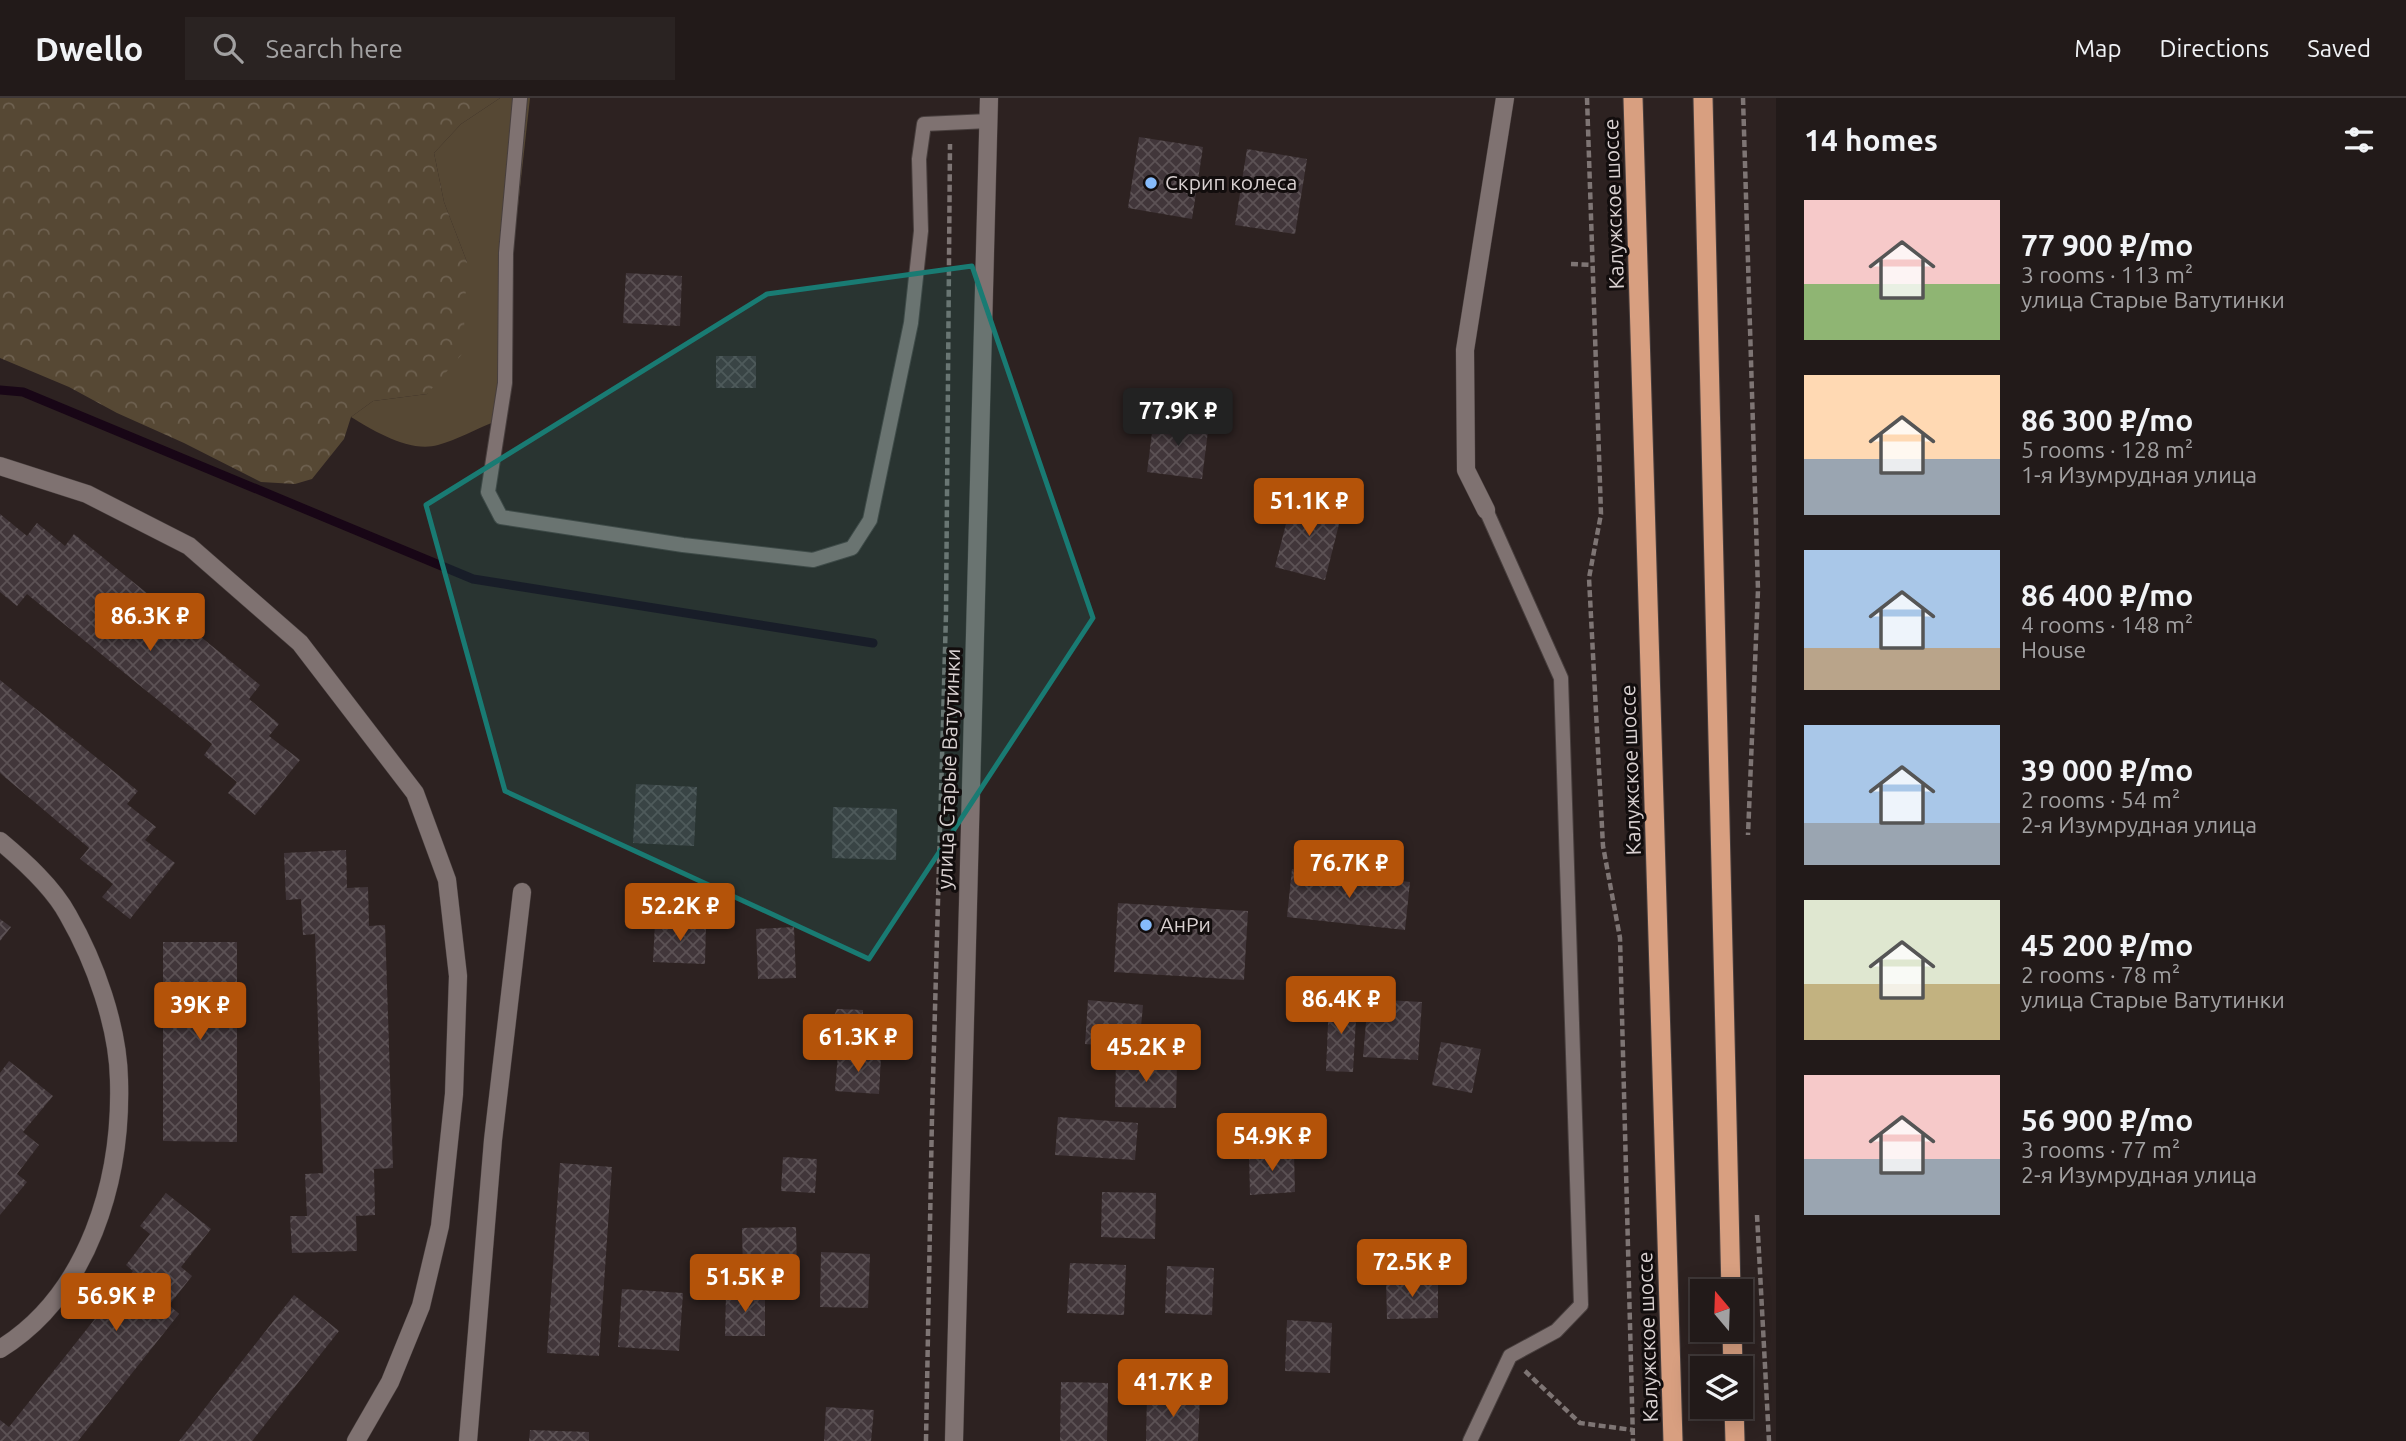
<!DOCTYPE html>
<html lang="en">
<head>
<meta charset="utf-8">
<style>
	:root { --surface:#221a19; --page:#2a2322; --text:#f1f3f6; --muted:#a2a1a2; --line:#3f3838; --accent:#b45309 }
	body { margin:0; font-family:Ubuntu,sans-serif; background:var(--page); color:var(--text); height:100vh; display:flex; flex-direction:column; font-size:26px; white-space:nowrap }
	* { box-sizing:border-box; margin:0 }
	p { font-size:23px; color:var(--muted) }
	.icon { flex:none; width:38px; height:38px; fill:none; stroke:currentColor; stroke-width:2; stroke-linecap:round; stroke-linejoin:round }
	.map { position:relative; flex:1; overflow:hidden }
	.panel { display:flex; flex-direction:column; background:var(--surface); width:630px }
	.panel>* { flex:none }
	.needle { width:46px; rotate:341deg }
	.controls { position:absolute; left:1690px; top:1181px; display:grid; gap:14px }
	.controls a { display:grid; place-items:center; width:63px; height:63px; border-radius:0px; background:var(--surface); box-shadow:0 4px 18px #0003,0 0 0 2px var(--line); font-size:35px }
	.price { position:absolute; translate:-50% -60px; padding:0 16px; border-radius:7px; background:var(--accent); color:#fff; font-size:23px; line-height:46px; filter:drop-shadow(0 2px 4px #0008) }
	.price::after { content:''; position:absolute; left:50%; top:42px; width:21px; height:16px; margin-left:-10px; background:inherit; clip-path:polygon(0 0,100% 0,50% 100%) }
	.price.current { background:#222; color:#fff }
	ul { padding:0; list-style:none }
	li { display:flex; align-items:center; gap:21px; height:175px; padding:0 28px }
	li span { display:grid; place-items:center; flex:none; width:196px; height:140px; border-radius:0px; color:#555 }
	li>.icon { margin-inline-start:auto }
	span .icon { width:84px; height:84px; fill:#fffc; stroke-width:1 }
	li b { font-size:30px }
	h2 { display:flex; justify-content:space-between; align-items:center; height:84px; padding:0 28px; font-size:30px }
	header { display:flex; align-items:center; gap:42px; box-sizing:border-box; height:98px; padding:0 35px; background:var(--surface); border-bottom:2px solid var(--line) }
	header strong { font-size:33px }
	nav { display:flex; gap:38px; margin-inline-start:auto; font-size:24px }
	.search { width:490px; height:63px; background:var(--page); display:flex; align-items:center; gap:18px; box-sizing:border-box; padding:0 24px; border-radius:0px; color:var(--muted); font-size:26px }
	main { display:flex; flex:1; min-height:0 }
	.map>svg:first-child { display:block }
</style>
</head>
<body>
<header>
<strong>Dwello</strong>
<div class="search"><svg class="icon" aria-label="search" viewBox="0 0 24 24"><circle cx="10" cy="10" r="6"/><path d="M15 15l6 6"/></svg>Search here</div>
<nav><a>Map</a><a>Directions</a><a>Saved</a></nav>
</header>
<main>
<div class="map">
<svg width="1776" height="1343" viewBox="0 0 1776 1343">
	<defs>
		<pattern id="forest-crowns" width="20" height="18" patternUnits="userSpaceOnUse" patternTransform="scale(1.75)"><rect width="20" height="18" fill="#564834"/><path d="M2 6a3 3 0 1 1 6 0M12 15a3 3 0 1 1 6 0" fill="none" stroke="#6e6150"/></pattern>
		<pattern id="building-cross-hatch" width="8" height="8" patternUnits="userSpaceOnUse" patternTransform="scale(1.75)"><rect width="8" height="8" fill="#41363a"/><path d="M0 0l8 8M0 8l8-8" fill="none" stroke="#5c5255"/></pattern>
	</defs>
	<rect width="100%" height="100%" fill="#2d2221"/>
	<path fill="#564834" d="M 500,0 L 530,0 L 494,324 C 476,331 457,342 438,347 C 410,355 374,333 351,319 L 373,303 L 427,296 L 467,164 L 444,104 L 434,55 L 461,26 Z"/>
	<path fill="url(#forest-crowns)" d="M 0,0 L 500,0 L 461,26 L 434,55 L 444,104 L 467,164 L 463,255 L 427,296 L 373,303 L 351,319 L 344,341 L 312,381 L 295,386 L 261,384 L 184,345 L 117,315 L 69,289 L 0,260 Z"/>
	<g fill="none" stroke-linecap="round" stroke-linejoin="round">
		<path stroke="#180616" stroke-width="9" d="M 0,292 L 23,294 L 473,481 L 873,545"/>
	</g>
	<path fill="url(#building-cross-hatch)" d="M 1139,39 L 1203,49 L 1192,121 L 1128,110 Z
		M 1247,51 L 1307,61 L 1295,136 L 1235,127 Z
		M 626,175 L 682,178 L 680,228 L 623,225 Z
		M 716,258 L 756,258 L 756,290 L 716,290 Z
		M 1154,319 L 1209,325 L 1202,381 L 1147,374 Z
		M 1293,398 L 1343,410 L 1325,482 L 1275,469 Z
		M 0,416 L 27,438 L 37,425 L 65,448 L 74,436 L 260,587 L 249,601 L 279,626 L 269,638 L 300,662 L 255,717 L 228,695 L 237,684 L 204,657 L 212,646 L 27,496 L 17,508 L 0,494 Z
		M 0,582 L 138,693 L 127,706 L 156,729 L 145,742 L 175,765 L 130,821 L 102,799 L 113,786 L 80,761 L 89,750 L 0,675 Z
		M 636,686 L 697,689 L 694,748 L 633,745 Z
		M 833,709 L 897,711 L 896,762 L 832,760 Z
		M 346,752 L 347,790 L 368,789 L 369,828 L 385,827 L 393,1070 L 374,1071 L 375,1117 L 356,1118 L 357,1153 L 292,1155 L 290,1118 L 307,1118 L 305,1076 L 323,1075 L 315,836 L 303,837 L 301,801 L 286,802 L 284,755 Z
		M 1292,771 L 1410,784 L 1405,832 L 1287,819 Z
		M 1118,805 L 1248,813 L 1244,882 L 1114,874 Z
		M 0,821 L 11,829 L 0,843 Z
		M 655,825 L 706,826 L 705,866 L 653,864 Z
		M 794,829 L 796,880 L 758,881 L 756,831 Z
		M 163,844 L 237,844 L 237,1044 L 163,1043 Z
		M 1368,901 L 1422,904 L 1418,962 L 1363,959 Z
		M 1088,902 L 1143,907 L 1139,950 L 1085,946 Z
		M 1329,902 L 1357,903 L 1353,974 L 1326,973 Z
		M 837,911 L 863,912 L 863,925 L 883,926 L 881,951 L 819,947 L 821,920 L 833,920 Z
		M 1441,944 L 1481,951 L 1472,995 L 1432,987 Z
		M 838,955 L 881,958 L 879,996 L 835,993 Z
		M 1116,962 L 1177,963 L 1176,1010 L 1115,1009 Z
		M 9,963 L 53,998 L 23,1034 L 39,1047 L 17,1076 L 27,1084 L 0,1117 L 0,975 Z
		M 1058,1019 L 1138,1025 L 1135,1062 L 1055,1057 Z
		M 1294,1054 L 1295,1094 L 1250,1097 L 1249,1056 Z
		M 783,1059 L 817,1061 L 815,1095 L 781,1093 Z
		M 560,1065 L 612,1069 L 599,1258 L 547,1255 Z
		M 1102,1094 L 1156,1095 L 1155,1141 L 1101,1139 Z
		M 166,1095 L 211,1131 L 181,1169 L 192,1178 L 169,1207 L 179,1216 L 78,1343 L 0,1343 L 0,1322 L 9,1329 L 133,1173 L 126,1167 L 150,1136 L 140,1128 Z
		M 796,1129 L 797,1176 L 743,1177 L 742,1130 Z
		M 821,1154 L 870,1156 L 868,1210 L 820,1209 Z
		M 1070,1165 L 1126,1167 L 1124,1217 L 1067,1215 Z
		M 1167,1168 L 1214,1170 L 1212,1217 L 1165,1215 Z
		M 1438,1182 L 1438,1220 L 1387,1221 L 1386,1183 Z
		M 622,1191 L 683,1195 L 679,1253 L 618,1249 Z
		M 726,1193 L 765,1193 L 765,1238 L 725,1238 Z
		M 294,1197 L 339,1233 L 252,1343 L 179,1343 Z
		M 1287,1222 L 1332,1225 L 1330,1275 L 1285,1273 Z
		M 1061,1284 L 1108,1285 L 1107,1343 L 1060,1343 Z
		M 1147,1298 L 1200,1300 L 1198,1343 L 1146,1343 Z
		M 826,1309 L 874,1312 L 871,1343 L 824,1343 Z
		M 530,1332 L 589,1334 L 589,1343 L 529,1343 Z"/>
	<g fill="none" stroke-linecap="round" stroke-linejoin="round">
		<g stroke="#483f3e" stroke-width="16">
			<path id="service" d="M 520,0 L 506,155 L 505,285 L 488,394 L 501,419 L 683,447 L 813,462 L 852,450 L 870,422 L 911,225 L 921,133 L 919,61 L 924,26 L 989,23
				M 1470,1343 L 1510,1258 L 1556,1233 L 1581,1207 L 1561,580 L 1486,412"/>
		</g>
		<g stroke="#483f3e" stroke-width="19">
			<path id="minor" d="M 0,368 L 87,396 L 189,448 L 300,545 L 415,695 L 447,782 L 458,878 L 454,996 L 440,1128 L 421,1208 L 390,1284 L 356,1343
				M 1486,412 L 1466,372 L 1465,252 L 1505,0
				M 0,743 C 24,763 53,789 68,817 C 95,864 118,928 119,982 C 122,1082 89,1196 0,1251
				M 468,1343 L 493,1042 L 522,794"/>
		</g>
		<g stroke="#483f3e" stroke-width="19">
			<path id="secondary" d="M 954,1343 L 989,0"/>
		</g>
		<g stroke="#483f3e" stroke-width="21">
			<path id="trunk" d="M 1633,0 L 1673,1343
				M 1703,0 L 1731,1194
				M 1732,1232 L 1733,1270
				M 1734,1309 L 1735,1343"/>
		</g>
		<path stroke="#7e7574" stroke-width="4.5" stroke-dasharray="7 3.5" stroke-linecap="butt" d="M 1587,0 L 1601,416 L 1589,480 L 1603,748 L 1620,840 L 1633,1343
			M 1743,0 L 1758,492 L 1748,737
			M 1571,166 L 1592,167
			M 1757,1117 L 1769,1343
			M 1525,1273 L 1580,1325 L 1633,1332
			M 926,1343 L 932,1019 L 946,516 L 950,46"/>
		<use href="#service" stroke="#7f7271" stroke-width="14"/>
		<use href="#minor" stroke="#7f7271" stroke-width="18"/>
		<use href="#secondary" stroke="#7f7271" stroke-width="18"/>
		<use href="#trunk" stroke="#d89f80" stroke-width="19"/>
	</g>
	<path fill="#197b73" fill-opacity="0.2" stroke="#197b73" stroke-width="5" stroke-linejoin="round" d="M 972,168 L 1093,520 L 869,861 L 505,693 L 426,407 L 767,196 Z"/>
	<g fill="#86bbfb" stroke="#120d0d" stroke-width="2.5">
		<circle cx="1151" cy="85" r="7"/>
		<circle cx="1146" cy="827" r="7"/>
	</g>
	<g text-anchor="middle" stroke-width="6" stroke-linejoin="round" paint-order="stroke">
		<g font-size="21" fill="#d9d1d1" stroke="#120d0d" text-anchor="start">
			<text x="1165" y="92">Скрип колеса</text>
			<text x="1160" y="834">АнРи</text>
		</g>
		<g font-size="21" fill="#d9d1d1" stroke="#120d0d">
			<text transform="translate(1614 106) rotate(-92)" y="7">Калужское шоссе</text>
			<text transform="translate(949 671) rotate(-88)" y="7">улица Старые Ватутинки</text>
			<text transform="translate(1631 672) rotate(-92)" y="7">Калужское шоссе</text>
			<text transform="translate(1648 1239) rotate(-92)" y="7">Калужское шоссе</text>
		</g>
	</g>
</svg>
<div class="controls">
<a><svg class="needle" viewBox="-14 -14 28 28"><path d="M0-13l5 13h-10z" fill="#e53935"/><path d="M0 13l5-13h-10z" fill="#a2a1a2"/></svg></a>
<a><svg class="icon" aria-label="layers" viewBox="0 0 24 24"><path d="M12 4l9 5-9 5-9-5zM3 14l9 5 9-5"/></svg></a>
</div>
<b class="price current" style="left:1178px;top:350px">77.9K ₽</b>
<b class="price" style="left:1309px;top:440px">51.1K ₽</b>
<b class="price" style="left:150px;top:555px">86.3K ₽</b>
<b class="price" style="left:1349px;top:802px">76.7K ₽</b>
<b class="price" style="left:680px;top:845px">52.2K ₽</b>
<b class="price" style="left:1341px;top:938px">86.4K ₽</b>
<b class="price" style="left:200px;top:944px">39K ₽</b>
<b class="price" style="left:858px;top:976px">61.3K ₽</b>
<b class="price" style="left:1146px;top:986px">45.2K ₽</b>
<b class="price" style="left:1272px;top:1075px">54.9K ₽</b>
<b class="price" style="left:1412px;top:1201px">72.5K ₽</b>
<b class="price" style="left:745px;top:1216px">51.5K ₽</b>
<b class="price" style="left:116px;top:1235px">56.9K ₽</b>
<b class="price" style="left:1173px;top:1321px">41.7K ₽</b>
</div>
<section class="panel">
<h2>14 homes<svg class="icon" aria-label="filters" viewBox="0 0 24 24"><path d="M4 7h16M4 17h16"/><circle cx="9" cy="7" r="2"/><circle cx="15" cy="17" r="2"/></svg></h2>
<ul>
<li><span style="background:linear-gradient(#f6c9c9 60%,#8fb573 0)"><svg class="icon" aria-label="home" viewBox="0 0 24 24"><path d="M3 11l9-7 9 7M6 9v11h12V9"/></svg></span><div><b>77 900 ₽/mo</b><p>3 rooms · 113 m²</p><p>улица Старые Ватутинки</p></div></li>
<li><span style="background:linear-gradient(#ffd9b3 60%,#9aa5b1 0)"><svg class="icon" aria-label="home" viewBox="0 0 24 24"><path d="M3 11l9-7 9 7M6 9v11h12V9"/></svg></span><div><b>86 300 ₽/mo</b><p>5 rooms · 128 m²</p><p>1-я Изумрудная улица</p></div></li>
<li><span style="background:linear-gradient(#a9c7e8 70%,#b9a48a 0)"><svg class="icon" aria-label="home" viewBox="0 0 24 24"><path d="M3 11l9-7 9 7M6 9v11h12V9"/></svg></span><div><b>86 400 ₽/mo</b><p>4 rooms · 148 m²</p><p>House</p></div></li>
<li><span style="background:linear-gradient(#a9c7e8 70%,#9aa5b1 0)"><svg class="icon" aria-label="home" viewBox="0 0 24 24"><path d="M3 11l9-7 9 7M6 9v11h12V9"/></svg></span><div><b>39 000 ₽/mo</b><p>2 rooms · 54 m²</p><p>2-я Изумрудная улица</p></div></li>
<li><span style="background:linear-gradient(#dfe7d0 60%,#c2b280 0)"><svg class="icon" aria-label="home" viewBox="0 0 24 24"><path d="M3 11l9-7 9 7M6 9v11h12V9"/></svg></span><div><b>45 200 ₽/mo</b><p>2 rooms · 78 m²</p><p>улица Старые Ватутинки</p></div></li>
<li><span style="background:linear-gradient(#f6c9c9 60%,#9aa5b1 0)"><svg class="icon" aria-label="home" viewBox="0 0 24 24"><path d="M3 11l9-7 9 7M6 9v11h12V9"/></svg></span><div><b>56 900 ₽/mo</b><p>3 rooms · 77 m²</p><p>2-я Изумрудная улица</p></div></li>
</ul>
</section>
</main>
</body>
</html>
